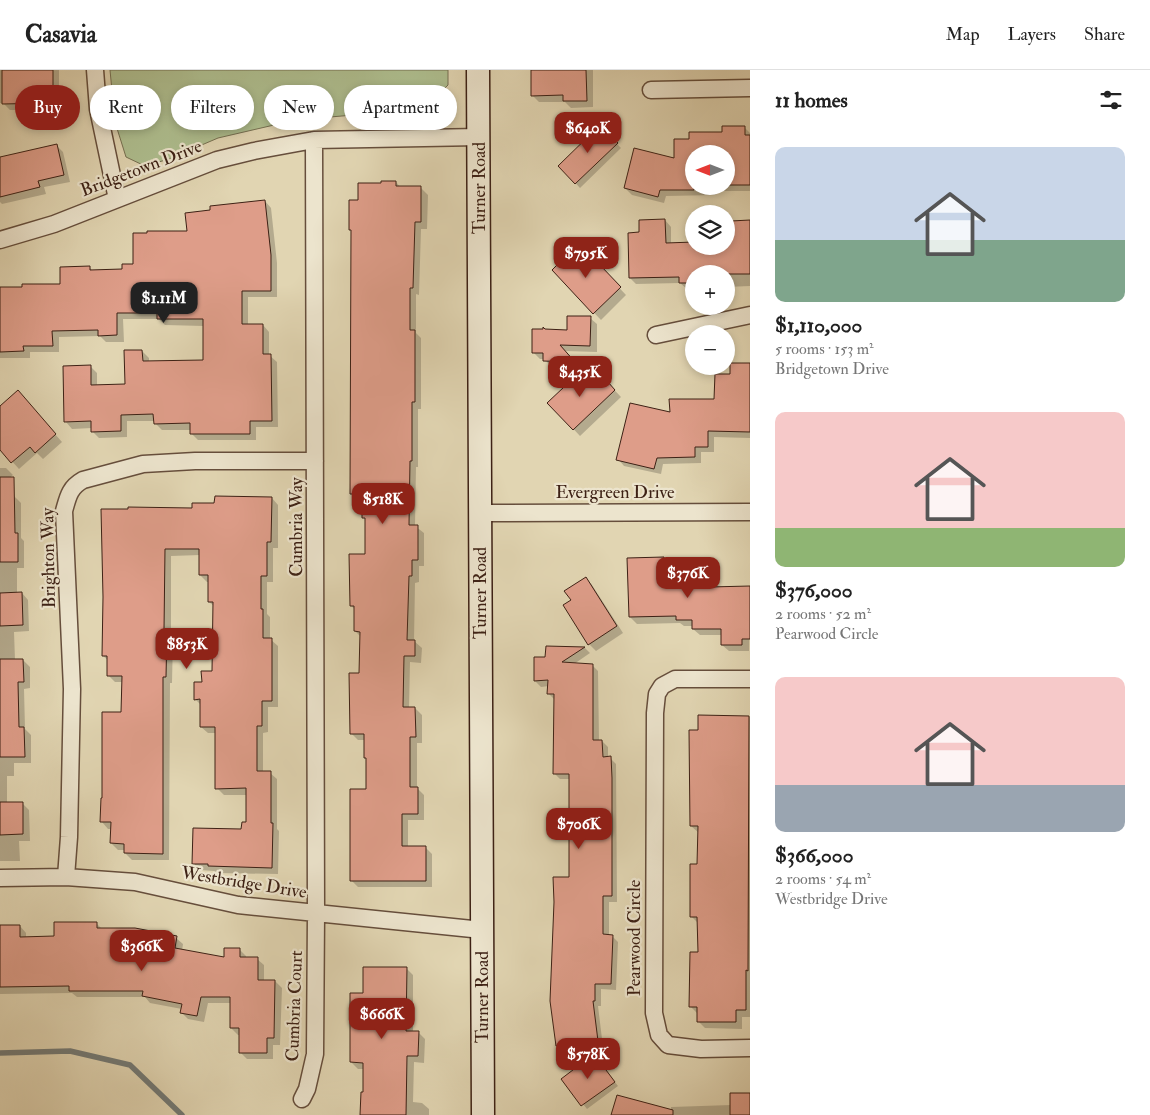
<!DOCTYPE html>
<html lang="en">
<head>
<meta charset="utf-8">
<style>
	:root { --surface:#fff; --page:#f6f6f6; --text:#222; --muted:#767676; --line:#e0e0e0; --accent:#8f2418 }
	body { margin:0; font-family:"IM FELL Double Pica",serif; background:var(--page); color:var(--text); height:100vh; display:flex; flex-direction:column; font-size:19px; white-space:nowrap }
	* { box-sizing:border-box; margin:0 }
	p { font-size:16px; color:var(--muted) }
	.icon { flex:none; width:28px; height:28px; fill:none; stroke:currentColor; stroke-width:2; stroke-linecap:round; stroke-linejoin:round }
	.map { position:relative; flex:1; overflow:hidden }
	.sheet { display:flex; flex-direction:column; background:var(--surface); width:400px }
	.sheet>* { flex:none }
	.hud { position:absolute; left:15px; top:15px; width:475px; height:45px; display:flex; gap:10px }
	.needle { width:32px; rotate:270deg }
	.buttons { position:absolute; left:685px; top:75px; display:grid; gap:10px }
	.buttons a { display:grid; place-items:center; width:50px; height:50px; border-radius:50%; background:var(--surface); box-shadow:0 2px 8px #0003; font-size:25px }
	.price { position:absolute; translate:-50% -42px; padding:0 11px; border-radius:10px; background:var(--accent); color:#fff; font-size:16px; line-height:32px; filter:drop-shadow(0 1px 2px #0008) }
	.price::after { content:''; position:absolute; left:50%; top:30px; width:15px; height:11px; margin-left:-8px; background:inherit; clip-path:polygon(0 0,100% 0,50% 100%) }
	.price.current { background:#222; color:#fff }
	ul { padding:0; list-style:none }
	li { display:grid; align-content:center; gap:10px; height:265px; padding:0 25px }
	li span { display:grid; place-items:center; height:155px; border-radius:10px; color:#555 }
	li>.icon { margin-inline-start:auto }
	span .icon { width:90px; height:90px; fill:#fffc; stroke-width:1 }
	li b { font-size:21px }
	h2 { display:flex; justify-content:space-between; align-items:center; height:60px; padding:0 25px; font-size:21px }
	.tag { padding:0 18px; border-radius:22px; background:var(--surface); box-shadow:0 2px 8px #0003; font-size:18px; line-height:45px }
	.tag.current { background:var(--accent); color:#fff }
	header { display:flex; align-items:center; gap:30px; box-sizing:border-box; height:70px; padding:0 25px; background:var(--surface); border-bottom:1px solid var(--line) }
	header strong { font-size:24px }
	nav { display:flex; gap:28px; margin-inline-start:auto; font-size:18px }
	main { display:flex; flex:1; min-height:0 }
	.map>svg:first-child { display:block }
</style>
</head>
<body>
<header>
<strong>Casavia</strong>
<nav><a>Map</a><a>Layers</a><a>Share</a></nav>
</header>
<main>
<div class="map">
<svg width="750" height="1045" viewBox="0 0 750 1045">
	<rect width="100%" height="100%" fill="#e1d5b2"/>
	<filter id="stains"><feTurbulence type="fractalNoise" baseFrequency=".004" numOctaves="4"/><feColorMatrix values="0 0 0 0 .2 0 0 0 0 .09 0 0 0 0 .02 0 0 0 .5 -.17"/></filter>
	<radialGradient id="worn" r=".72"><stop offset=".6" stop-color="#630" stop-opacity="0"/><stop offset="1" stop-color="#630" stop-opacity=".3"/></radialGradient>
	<path fill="#aebe8f" stroke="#767052" d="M 110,0 L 448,0 L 448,15 L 424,39 L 330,47 L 274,55 L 218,68 L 169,89 L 145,96 L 126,87 L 115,52 Z"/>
	<path fill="#0003" fill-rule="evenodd" d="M 0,0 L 59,0 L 59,40 L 10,40 L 3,33 L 0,33 Z
		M 532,0 L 593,0 L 593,37 L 571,38 L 565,32 L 539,32 L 532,25 Z
		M 600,57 L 621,78 L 580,118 L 560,96 Z
		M 745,58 L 750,63 L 750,121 L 715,121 L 716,125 L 666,126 L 664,133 L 632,125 L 625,118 L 675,90 L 690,70 ZM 694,84 L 726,84 L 726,116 L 694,116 Z
		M 56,75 L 63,82 L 70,112 L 44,117 L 46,124 L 2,134 L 0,132 L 0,88 Z
		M 396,112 L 401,118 L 421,118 L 428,125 L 427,159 L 421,159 L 419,225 L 416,224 L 416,263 L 421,268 L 421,339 L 418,339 L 418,397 L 416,397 L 415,456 L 424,463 L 424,496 L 419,496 L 419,512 L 415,513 L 414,571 L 422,578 L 421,593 L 410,592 L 409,638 L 415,638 L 422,645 L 422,673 L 417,673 L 417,718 L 424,725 L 424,750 L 408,750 L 408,777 L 425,777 L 432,784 L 432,817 L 358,817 L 351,810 L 368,720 L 368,690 L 365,687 L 365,670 L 358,670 L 351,663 L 360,604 L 361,567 L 355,561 L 356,540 L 351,536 L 367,485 L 366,450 L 364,447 L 364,430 L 358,430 L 351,423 L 353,162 L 350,159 L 360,131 L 383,114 Z
		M 265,131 L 271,138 L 277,193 L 277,227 L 248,227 L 248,256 L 263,255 L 269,262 L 269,285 L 277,292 L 278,357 L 256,357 L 256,370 L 198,370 L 191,363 L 191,360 L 162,360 L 155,353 L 155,351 L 127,351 L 127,367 L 99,368 L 93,362 L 92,358 L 72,359 L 66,352 L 90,296 L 97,303 L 97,316 L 126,315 L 142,281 L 149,288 L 149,292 L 205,291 L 204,256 L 165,255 L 159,249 L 123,249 L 124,272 L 106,272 L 100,266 L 59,267 L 59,282 L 30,282 L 30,288 L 0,288 L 0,306 L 0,218 L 62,215 L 90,198 L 93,201 L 124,201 L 189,162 Z
		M 665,150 L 671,157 L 671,174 L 694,176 L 726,176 L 732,163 L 750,151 L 750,216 L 726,217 L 726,204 L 694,204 L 694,219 L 687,219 L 680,213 L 636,214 L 630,208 L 640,164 Z
		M 579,175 L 626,225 L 601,250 L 553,200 Z
		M 590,248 L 597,254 L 597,282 L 564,281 L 580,298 L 551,297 L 545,289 L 540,289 L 533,282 Z
		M 750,294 L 750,368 L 714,367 L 714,382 L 701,382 L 701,393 L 663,394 L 661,404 L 624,396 L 618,389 L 671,344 L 715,330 L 731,305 Z
		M 601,306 L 621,327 L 580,366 L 549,333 L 593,312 Z
		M 24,329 L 62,372 L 43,389 L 37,383 L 19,399 L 0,378 L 0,338 Z
		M 0,398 L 6,398 L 13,405 L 0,416 Z
		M 0,426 L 14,426 L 21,433 L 21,468 L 24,471 L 24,498 L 17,498 L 17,523 L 22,523 L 28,530 L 29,561 L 14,562 L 15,590 L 23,590 L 30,597 L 30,618 L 24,619 L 25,659 L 31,665 L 31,693 L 14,693 L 14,706 L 7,706 L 7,734 L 22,733 L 29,740 L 30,771 L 19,771 L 20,791 L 0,791 Z
		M 272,428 L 278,435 L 278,478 L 273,478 L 273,512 L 267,512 L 267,544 L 270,547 L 270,569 L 278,576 L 278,637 L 268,637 L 268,662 L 263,663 L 263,703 L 270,703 L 277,709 L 277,759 L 279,761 L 278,804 L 216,803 L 214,801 L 200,800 L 193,794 L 242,760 L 247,753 L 247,725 L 224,725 L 217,718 L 216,663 L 208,663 L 201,657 L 201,635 L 195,629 L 203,613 L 213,602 L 214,536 L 209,532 L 210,512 L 207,512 L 200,505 L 200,485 L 171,486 L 171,566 L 173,568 L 172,613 L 170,613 L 169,790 L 132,790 L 125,783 L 125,780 L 118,780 L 111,773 L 112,759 L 108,759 L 102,752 L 123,644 L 123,612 L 115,612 L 108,605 L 109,591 L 103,586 L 104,527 L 193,439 L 216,434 Z
		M 664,488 L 670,495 L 671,502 L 708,501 L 715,508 L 715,518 L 750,517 L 749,581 L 729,581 L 722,575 L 722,565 L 700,565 L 693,559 L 693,556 L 684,556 L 680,553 L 637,554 L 630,547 Z
		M 586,508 L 592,515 L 623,563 L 596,581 L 589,574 L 565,536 L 572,531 Z
		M 547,577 L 585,578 L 590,583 L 574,594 L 592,595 L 598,601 L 599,671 L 602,671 L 608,677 L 608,688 L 610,688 L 616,694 L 617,832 L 609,832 L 609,866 L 612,866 L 618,872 L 616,920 L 601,919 L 601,936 L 598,936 L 603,977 L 563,982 L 557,976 L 570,809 L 570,709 L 560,709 L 554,703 L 555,630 L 548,623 L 549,616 L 541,617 L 535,611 L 546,589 Z
		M 700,646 L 750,647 L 750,947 L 742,947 L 742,959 L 705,958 L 698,951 L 697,943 L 690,936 L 699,884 L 698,853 L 691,846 L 698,796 L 699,763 L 691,756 Z
		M 96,853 L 103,860 L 176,868 L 183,874 L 182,881 L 225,889 L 239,879 L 246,886 L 246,889 L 257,889 L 264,895 L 264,911 L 275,911 L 282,918 L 280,975 L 273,975 L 273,989 L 247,989 L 240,982 L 240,965 L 238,965 L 231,958 L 231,933 L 208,933 L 204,952 L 188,949 L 181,942 L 182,939 L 150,933 L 145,927 L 77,927 L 72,923 L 0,924 L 0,856 L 20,856 L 26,863 L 26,868 L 55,868 Z
		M 406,898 L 413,905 L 413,962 L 418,962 L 425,969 L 424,993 L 414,992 L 413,1032 L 422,1033 L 429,1039 L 429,1045 L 362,1045 L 364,1024 L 365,999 L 358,999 L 351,992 L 364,924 Z
		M 598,990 L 618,1016 L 587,1039 L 563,1009 Z
		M 750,1024 L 750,1045 L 671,1045 L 671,1037 L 731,1035 Z"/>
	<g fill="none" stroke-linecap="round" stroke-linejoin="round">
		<path stroke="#737a76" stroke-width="5.5" d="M 0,983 L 70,981 L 130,995 L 182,1045"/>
	</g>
	<path fill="#de9d89" stroke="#3d2115" d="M 2,0 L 53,0 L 53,33 L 2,34 Z
		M 531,0 L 586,0 L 587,31 L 563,31 L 563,25 L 531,26 Z
		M 600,55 L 618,73 L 575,114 L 558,96 Z
		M 722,56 L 745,56 L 745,65 L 750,65 L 750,115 L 727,115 L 728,84 L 694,84 L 694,120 L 660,120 L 658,127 L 624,118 L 634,78 L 674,88 L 674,69 L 689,69 L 689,62 L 722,62 Z
		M 57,74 L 64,105 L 38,111 L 40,117 L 0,127 L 0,87 Z
		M 381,111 L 396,111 L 396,116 L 421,116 L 421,152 L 415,152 L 413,218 L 410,218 L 410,260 L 415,260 L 415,332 L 412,332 L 412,391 L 410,391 L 409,455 L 418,455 L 418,490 L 412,490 L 412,506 L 409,506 L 407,570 L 415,570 L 415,586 L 404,586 L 403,637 L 415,637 L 416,667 L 410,667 L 410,717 L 418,717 L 418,744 L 402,744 L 402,776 L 426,776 L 426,811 L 350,811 L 350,719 L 366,719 L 366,688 L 364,688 L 364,664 L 350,664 L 349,603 L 359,603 L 360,562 L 354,561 L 354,536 L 350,536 L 349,484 L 365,484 L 365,448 L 362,448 L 362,424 L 350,424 L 351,160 L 349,160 L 349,130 L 358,130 L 358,113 L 381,113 Z
		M 265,130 L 271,185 L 271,221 L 242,221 L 242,254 L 263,254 L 263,284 L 271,284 L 272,351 L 250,351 L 250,364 L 190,364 L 190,353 L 154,354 L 153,344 L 121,345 L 121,361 L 91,362 L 91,351 L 64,352 L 63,296 L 91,295 L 91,315 L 125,314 L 124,280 L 142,280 L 143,291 L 203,290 L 203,249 L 157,249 L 157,243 L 117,243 L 117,265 L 98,266 L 98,260 L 52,261 L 53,276 L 23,276 L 24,281 L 0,282 L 0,217 L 22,217 L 22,214 L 60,214 L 60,197 L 90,196 L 90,200 L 122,199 L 122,194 L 133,194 L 133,163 L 147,163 L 147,161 L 187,161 L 185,143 L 210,140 L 210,136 Z
		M 665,149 L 666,173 L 694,172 L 694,176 L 726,176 L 726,162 L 731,162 L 731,151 L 750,150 L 750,204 L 694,204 L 694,213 L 679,213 L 679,207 L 629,208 L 628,163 L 639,162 L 639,150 Z
		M 579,173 L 621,217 L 593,244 L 552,200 Z
		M 567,246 L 591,246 L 590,276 L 560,275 L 575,292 L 543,291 L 543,283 L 532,283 L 532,259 L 543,259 L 543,257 L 545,259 L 567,260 Z
		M 730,293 L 750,293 L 750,362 L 708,361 L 708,377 L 695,377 L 695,387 L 657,388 L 654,399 L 616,390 L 630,333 L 670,342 L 669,329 L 714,329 L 715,304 L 730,304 Z
		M 582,300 L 593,311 L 601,304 L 615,320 L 573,360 L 547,333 Z
		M 18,320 L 56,364 L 35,383 L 30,377 L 11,393 L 0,380 L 0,336 Z
		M 0,407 L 14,407 L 15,463 L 18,463 L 18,492 L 0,492 Z
		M 215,426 L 272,427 L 271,472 L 267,472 L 267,506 L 261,506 L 261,539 L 263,539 L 263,568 L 272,568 L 272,631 L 262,631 L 262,656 L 257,656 L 257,701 L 271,701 L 271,753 L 273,753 L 272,798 L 208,796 L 208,794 L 192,794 L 193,758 L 241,759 L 242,752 L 246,752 L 246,718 L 215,719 L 215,657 L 200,657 L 200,629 L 194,630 L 194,612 L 202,612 L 201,601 L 212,601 L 213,532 L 208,532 L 208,505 L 199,505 L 199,479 L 165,479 L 164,560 L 167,560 L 166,607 L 163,607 L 163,784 L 124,783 L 124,774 L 110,773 L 111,752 L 100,752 L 101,728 L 102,728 L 102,642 L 121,642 L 122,606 L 107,606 L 107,586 L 102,586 L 103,527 L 101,439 L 128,439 L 128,437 L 192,438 L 192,433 L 214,433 Z
		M 664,487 L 664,501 L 709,500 L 709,517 L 750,516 L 750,569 L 742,569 L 742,575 L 721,575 L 721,559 L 692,559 L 692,550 L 676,550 L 676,546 L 629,547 L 627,488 Z
		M 586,507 L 617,556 L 588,575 L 563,535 L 571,530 L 564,521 Z
		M 22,522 L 23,555 L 0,556 L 0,523 Z
		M 546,576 L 585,577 L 562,592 L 593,594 L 593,670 L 602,670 L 603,687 L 611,686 L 612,708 L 612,826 L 603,826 L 603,864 L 613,865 L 611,914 L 595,914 L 595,931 L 593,931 L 598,971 L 556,976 L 550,931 L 554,832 L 553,807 L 569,807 L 569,704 L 553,704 L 554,624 L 547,624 L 548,610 L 534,611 L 534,587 L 545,587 Z
		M 0,589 L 23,589 L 24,612 L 18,612 L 19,657 L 24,657 L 25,687 L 0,687 Z
		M 698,645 L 749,646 L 748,901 L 746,900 L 746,940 L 736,940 L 736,952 L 697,952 L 697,937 L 689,937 L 690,882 L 698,882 L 697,847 L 690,847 L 690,794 L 697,794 L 698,756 L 690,756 L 689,660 L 698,660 Z
		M 0,732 L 23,732 L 23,764 L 0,765 Z
		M 54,852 L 97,852 L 97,858 L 135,858 L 177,866 L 175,878 L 224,887 L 224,878 L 240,878 L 240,887 L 258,887 L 258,910 L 275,910 L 274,968 L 267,968 L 267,983 L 239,983 L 239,958 L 230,958 L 230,927 L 201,927 L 197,946 L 180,943 L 182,934 L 142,926 L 143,921 L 69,921 L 69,916 L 0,917 L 0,855 L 20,855 L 20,867 L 54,866 Z
		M 363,897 L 407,897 L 406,961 L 419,961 L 418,986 L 407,986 L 406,1045 L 360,1045 L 361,1022 L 363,1022 L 363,993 L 350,992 L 350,923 L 363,923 Z
		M 594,984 L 615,1012 L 581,1036 L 561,1009 Z
		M 730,1023 L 750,1023 L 750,1045 L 730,1045 Z
		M 617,1025 L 673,1040 L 673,1045 L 611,1045 Z"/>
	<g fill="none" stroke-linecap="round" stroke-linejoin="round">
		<g stroke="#664e3c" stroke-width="19">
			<path id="minor" d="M 95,0 L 98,39 L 117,129
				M 651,20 L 750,18
				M 0,170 L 54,154 L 217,90 L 254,81 L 314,70 L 479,67
				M 656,265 L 750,245
				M 479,443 L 750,442
				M 750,609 L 675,609 L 662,616 L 657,624 L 655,643 L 654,943 L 659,965 L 668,975 L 701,979 L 750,978
				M 66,807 L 69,767 L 72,619 L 64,441 C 68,427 69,418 83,410 L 143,394 L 195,391 L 315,391
				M 0,808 L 66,807 L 135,812 L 238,835 L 482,860
				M 302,1029 L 307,1019 L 315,984 L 316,844 L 314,70"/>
		</g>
		<g stroke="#3d2115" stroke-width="25">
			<path id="secondary" d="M 478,0 L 483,1045"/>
		</g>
		<use href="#minor" stroke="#ece4cd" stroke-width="16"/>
		<use href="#secondary" stroke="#ece4cd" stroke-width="22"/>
	</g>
	<g text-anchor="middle" stroke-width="4.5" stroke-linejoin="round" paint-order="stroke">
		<g font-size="18" fill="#3d2115" stroke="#ece4cd">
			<text transform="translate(141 98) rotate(-21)" y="6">Bridgetown Drive</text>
			<text transform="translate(479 118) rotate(-90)" y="6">Turner Road</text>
			<text x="615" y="428">Evergreen Drive</text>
			<text transform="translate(296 457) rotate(-90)" y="6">Cumbria Way</text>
			<text transform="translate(48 488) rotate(-91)" y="6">Brighton Way</text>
			<text transform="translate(480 523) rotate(-90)" y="6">Turner Road</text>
			<text transform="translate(244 812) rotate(9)" y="6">Westbridge Drive</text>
			<text transform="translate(634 868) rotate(-90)" y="6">Pearwood Circle</text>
			<text transform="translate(482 927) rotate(-90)" y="6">Turner Road</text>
			<text transform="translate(294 936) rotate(-88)" y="6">Cumbria Court</text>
		</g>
	</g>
	<rect width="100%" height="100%" filter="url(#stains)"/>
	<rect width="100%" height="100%" fill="url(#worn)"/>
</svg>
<div class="buttons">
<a><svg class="needle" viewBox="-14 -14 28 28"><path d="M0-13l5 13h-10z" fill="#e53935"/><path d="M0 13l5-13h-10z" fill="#767676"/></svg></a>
<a><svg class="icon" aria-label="layers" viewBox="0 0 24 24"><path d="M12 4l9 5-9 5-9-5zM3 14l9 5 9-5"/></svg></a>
<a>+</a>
<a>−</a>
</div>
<b class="price" style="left:588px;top:84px">$640K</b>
<b class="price" style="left:586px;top:209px">$795K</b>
<b class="price current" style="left:164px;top:254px">$1.11M</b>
<b class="price" style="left:580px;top:328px">$435K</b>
<b class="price" style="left:383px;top:455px">$518K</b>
<b class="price" style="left:688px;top:529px">$376K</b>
<b class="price" style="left:187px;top:600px">$853K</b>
<b class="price" style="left:579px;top:780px">$706K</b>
<b class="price" style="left:142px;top:902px">$366K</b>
<b class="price" style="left:382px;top:970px">$666K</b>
<b class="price" style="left:588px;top:1010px">$578K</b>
<div class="hud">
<a class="tag current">Buy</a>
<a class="tag">Rent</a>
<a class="tag">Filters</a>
<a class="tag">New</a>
<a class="tag">Apartment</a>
</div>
</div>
<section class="sheet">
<h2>11 homes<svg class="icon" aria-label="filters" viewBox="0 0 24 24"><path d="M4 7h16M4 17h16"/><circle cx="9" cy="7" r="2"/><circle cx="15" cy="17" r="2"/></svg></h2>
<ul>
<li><span style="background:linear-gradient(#c9d6e8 60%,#7fa58c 0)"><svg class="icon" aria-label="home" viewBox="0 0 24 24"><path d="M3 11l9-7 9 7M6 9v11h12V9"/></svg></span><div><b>$1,110,000</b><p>5 rooms · 153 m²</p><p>Bridgetown Drive</p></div></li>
<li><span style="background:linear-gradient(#f6c9c9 75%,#8fb573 0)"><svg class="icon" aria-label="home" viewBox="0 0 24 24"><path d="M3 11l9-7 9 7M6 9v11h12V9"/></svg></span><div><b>$376,000</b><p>2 rooms · 52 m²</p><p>Pearwood Circle</p></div></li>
<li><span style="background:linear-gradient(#f6c9c9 70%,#9aa5b1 0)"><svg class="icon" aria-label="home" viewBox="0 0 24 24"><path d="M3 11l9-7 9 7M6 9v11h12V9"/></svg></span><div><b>$366,000</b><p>2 rooms · 54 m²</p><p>Westbridge Drive</p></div></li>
</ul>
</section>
</main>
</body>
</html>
